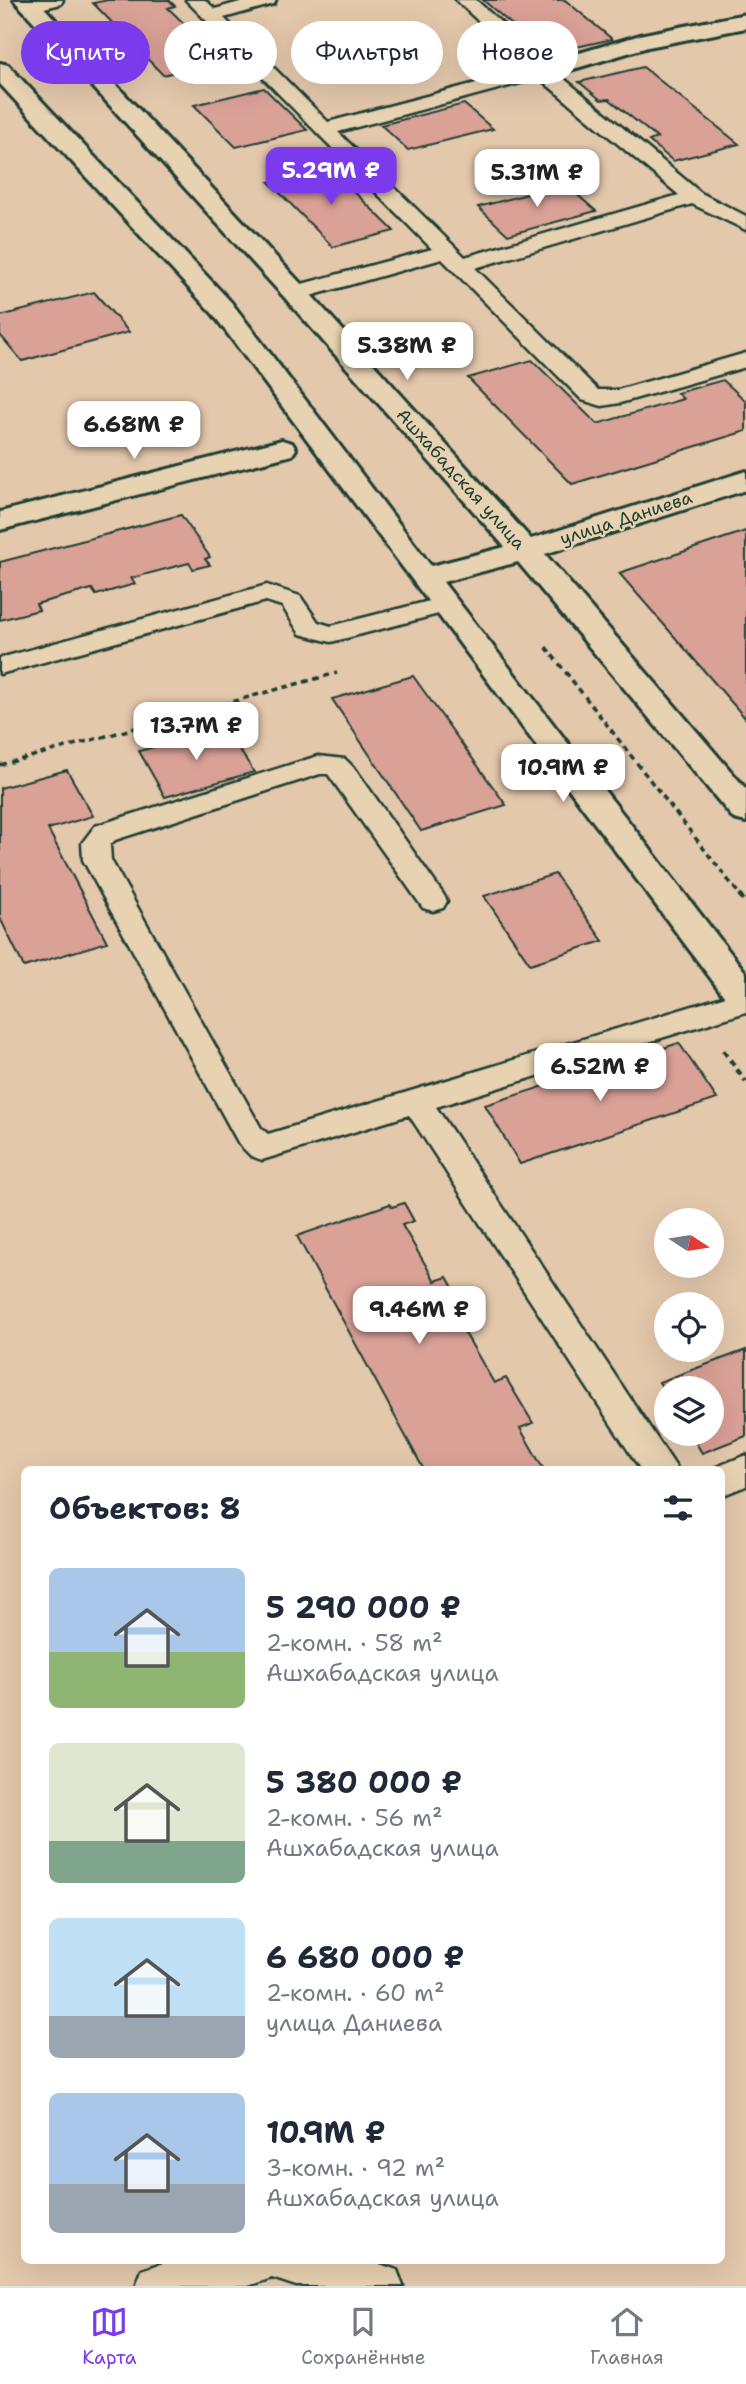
<!DOCTYPE html>
<html lang="ru">
<head>
<meta charset="utf-8">
<style>
	:root { --surface:#fff; --page:#f2f2f3; --text:#1f2937; --muted:#747a83; --line:#e0e1e3; --accent:#7c3aed }
	body { margin:0; font-family:"Shantell Sans",sans-serif; background:var(--page); color:var(--text); height:100vh; display:flex; flex-direction:column; font-size:26px; white-space:nowrap }
	* { box-sizing:border-box; margin:0 }
	p { font-size:23px; color:var(--muted) }
	.icon { flex:none; width:38px; height:38px; fill:none; stroke:currentColor; stroke-width:2; stroke-linecap:round; stroke-linejoin:round }
	.map { position:relative; flex:1; overflow:hidden }
	.side { position:absolute; left:21px; top:1466px; width:704px; height:798px; display:flex; flex-direction:column; background:var(--surface); border-radius:10px; box-shadow:0 7px 28px #0002 }
	.side>* { flex:none }
	.banner { position:absolute; left:21px; top:21px; width:705px; height:63px; display:flex; gap:14px }
	.needle { width:46px; rotate:102deg }
	.tools { position:absolute; left:654px; top:1208px; display:grid; gap:14px }
	.tools a { display:grid; place-items:center; width:70px; height:70px; border-radius:50%; background:var(--surface); box-shadow:0 7px 28px #0002; font-size:35px }
	.price { position:absolute; translate:-50% -60px; padding:0 16px; border-radius:14px; background:#fff; color:#222; font-size:23px; line-height:46px; filter:drop-shadow(0 2px 4px #0008) }
	.price::after { content:''; position:absolute; left:50%; top:42px; width:21px; height:16px; margin-left:-10px; background:inherit; clip-path:polygon(0 0,100% 0,50% 100%) }
	.price.active { background:var(--accent); color:#fff }
	ul { padding:0; list-style:none }
	li { display:flex; align-items:center; gap:21px; height:175px; padding:0 28px }
	li span { display:grid; place-items:center; flex:none; width:196px; height:140px; border-radius:10px; color:#555 }
	li>.icon { margin-inline-start:auto }
	span .icon { width:84px; height:84px; fill:#fffc; stroke-width:1 }
	li b { font-size:30px }
	h2 { display:flex; justify-content:space-between; align-items:center; height:84px; padding:0 28px; font-size:30px }
	.chip { padding:0 24px; border-radius:32px; background:var(--surface); box-shadow:0 7px 28px #0002; font-size:24px; line-height:63px }
	.chip.active { background:var(--accent); color:#fff }
	.tab-bar { display:flex; justify-content:space-around; align-items:center; height:98px; border-top:2px solid var(--line); background:var(--surface); font-size:19px; color:var(--muted) }
	.tab-bar a { display:grid; justify-items:center; gap:4px }
	.tab-bar .active { color:var(--accent) }
	.map>svg:first-child { display:block }
</style>
</head>
<body>
<div class="map">
<svg width="746" height="2286" viewBox="0 0 746 2286">
	<rect width="100%" height="100%" fill="#e4c8ac"/>
	<filter id="ink" filterUnits="userSpaceOnUse"><feTurbulence type="fractalNoise" baseFrequency=".0143" numOctaves="2"/><feDisplacementMap in="SourceGraphic" scale="14" xChannelSelector="R" yChannelSelector="G"/><feConvolveMatrix kernelMatrix="1 2 1 2 8 2 1 2 1" color-interpolation-filters="sRGB"/></filter>
	<g filter="url(#ink)">
		<path fill="#daa197" stroke="#1f3d34" stroke-width="2" d="M 108,0 L 169,0 L 175,6 L 168,8 L 204,43 L 212,41 L 230,59 L 163,75 L 93,3 Z
			M 483,0 L 565,0 L 612,39 L 546,54 Z
			M 643,67 L 739,144 L 673,161 L 649,141 L 657,138 L 609,99 L 601,100 L 579,82 Z
			M 264,88 L 307,130 L 236,147 L 194,105 Z
			M 464,104 L 493,129 L 408,150 L 381,125 Z
			M 329,167 L 394,231 L 333,247 L 269,182 Z
			M 565,184 L 596,211 L 508,235 L 478,207 Z
			M 94,292 L 129,332 L 22,361 L 0,335 L 0,316 Z
			M 532,360 L 597,424 L 683,399 L 677,393 L 723,380 L 746,401 L 746,431 L 572,484 L 468,378 Z
			M 181,515 L 210,557 L 205,559 L 210,565 L 193,569 L 189,563 L 131,578 L 135,584 L 96,595 L 92,589 L 36,604 L 39,610 L 0,620 L 0,562 Z
			M 746,531 L 746,719 L 619,573 Z
			M 413,676 L 506,805 L 421,831 L 332,699 Z
			M 225,727 L 254,772 L 165,797 L 139,751 Z
			M 67,770 L 93,816 L 48,829 L 107,942 L 24,967 L 0,918 L 0,788 Z
			M 555,874 L 603,941 L 530,964 L 484,896 Z
			M 679,1043 L 717,1099 L 520,1164 L 485,1105 Z
			M 404,1203 L 414,1221 L 402,1225 L 435,1281 L 447,1277 L 470,1317 L 458,1321 L 494,1383 L 506,1378 L 533,1423 L 520,1428 L 544,1470 L 424,1470 L 297,1236 L 390,1204 L 392,1207 Z
			M 746,1350 L 746,1436 L 702,1453 L 690,1433 L 712,1433 L 712,1388 L 667,1388 L 667,1395 L 659,1382 Z"/>
		<g fill="none" stroke-linecap="round" stroke-linejoin="round">
			<g stroke="#1f3d34" stroke-width="5">
				<path id="lane" d="M 30,0 L 63,0 L 61,4 L 32,11 L 23,5 Z
					M 186,0 L 205,0 L 215,9 L 247,0 L 276,0 L 274,4 L 224,18 L 328,122 L 529,69 L 456,0 L 476,0 L 550,67 L 701,193 L 746,216 L 746,230 L 692,204 L 475,268 L 598,390 L 618,390 L 746,353 L 746,367 L 620,403 L 602,406 L 582,400 L 442,259 L 303,298 L 287,298 L 284,293 L 287,288 L 432,249 ZM 539,78 L 679,195 L 465,257 L 338,132 Z
					M 267,585 L 300,596 L 318,622 L 331,626 L 445,597 L 454,600 L 458,605 L 454,610 L 331,642 L 300,634 L 282,606 L 266,601 L 0,674 L 0,658 Z
					M 318,756 L 345,759 L 356,770 L 443,894 L 447,901 L 443,908 L 433,911 L 423,908 L 328,774 L 320,774 L 115,840 L 110,845 L 111,860 L 261,1128 L 268,1134 L 746,990 L 746,1012 L 436,1107 L 678,1470 L 641,1470 L 409,1115 L 262,1160 L 251,1156 L 239,1144 L 83,860 L 82,843 L 95,826 Z
					M 746,1455 L 746,1486 L 721,1496 L 721,1470 L 709,1470 Z
					M 169,2261 L 371,2261 L 397,2270 L 403,2286 L 296,2286 L 272,2278 L 248,2286 L 136,2286 L 142,2270 Z"/>
			</g>
			<g stroke="#1f3d34" stroke-width="6">
				<path id="street" d="M 14,0 L 37,0 L 304,287 L 531,539 L 746,471 L 746,490 L 545,554 L 746,789 L 746,822 L 734,819 L 518,562 L 443,582 L 746,973 L 746,1012 L 733,1008 L 213,314 L 0,84 L 0,63 L 8,65 L 231,302 L 431,566 L 505,547 L 286,299 Z
					M 746,14 L 746,28 L 648,47 L 543,78 L 535,76 L 531,71 L 535,66 L 644,34 Z
					M 282,440 L 292,443 L 296,449 L 292,455 L 0,530 L 0,512 Z"/>
			</g>
			<path stroke="#1f3d34" stroke-width="3.5" stroke-dasharray="6 4.5" stroke-linecap="butt" d="M 546,647 L 740,895
				M 0,765 L 337,673"/>
			<path stroke="#1f3d34" stroke-width="4.5" stroke-dasharray="7 5" stroke-linecap="butt" d="M 739,894 L 746,903
				M 723,1050 L 746,1082"/>
			<use href="#lane" fill="#e7d2b1" fill-rule="evenodd"/>
			<use href="#street" fill="#e7d2b1" fill-rule="evenodd"/>
		</g>
	</g>
	<g text-anchor="middle" stroke-width="5" stroke-linejoin="round" paint-order="stroke">
		<g font-size="18" fill="#1f3d34" stroke="#e7d2b1">
			<text transform="translate(461 479) rotate(48)" y="6">Ашхабадская улица</text>
			<text transform="translate(626 518) rotate(-18)" y="6">улица Даниева</text>
		</g>
	</g>
</svg>
<div class="tools">
<a><svg class="needle" viewBox="-14 -14 28 28"><path d="M0-13l5 13h-10z" fill="#e53935"/><path d="M0 13l5-13h-10z" fill="#747a83"/></svg></a>
<a><svg class="icon" aria-label="locate" viewBox="0 0 24 24"><circle cx="12" cy="12" r="6"/><path d="M12 2v4M12 18v4M2 12h4M18 12h4"/></svg></a>
<a><svg class="icon" aria-label="layers" viewBox="0 0 24 24"><path d="M12 4l9 5-9 5-9-5zM3 14l9 5 9-5"/></svg></a>
</div>
<b class="price active" style="left:331px;top:207px">5.29M ₽</b>
<b class="price" style="left:537px;top:209px">5.31M ₽</b>
<b class="price" style="left:407px;top:382px">5.38M ₽</b>
<b class="price" style="left:134px;top:461px">6.68M ₽</b>
<b class="price" style="left:196px;top:762px">13.7M ₽</b>
<b class="price" style="left:563px;top:804px">10.9M ₽</b>
<b class="price" style="left:600px;top:1103px">6.52M ₽</b>
<b class="price" style="left:419px;top:1346px">9.46M ₽</b>
<div class="banner">
<a class="chip active">Купить</a>
<a class="chip">Снять</a>
<a class="chip">Фильтры</a>
<a class="chip">Новое</a>
</div>
<section class="side">
<h2>Объектов: 8<svg class="icon" aria-label="filters" viewBox="0 0 24 24"><path d="M4 7h16M4 17h16"/><circle cx="9" cy="7" r="2"/><circle cx="15" cy="17" r="2"/></svg></h2>
<ul>
<li><span style="background:linear-gradient(#a9c7e8 60%,#8fb573 0)"><svg class="icon" aria-label="home" viewBox="0 0 24 24"><path d="M3 11l9-7 9 7M6 9v11h12V9"/></svg></span><div><b>5 290 000 ₽</b><p>2-комн. · 58 m²</p><p>Ашхабадская улица</p></div></li>
<li><span style="background:linear-gradient(#dfe7d0 70%,#7fa58c 0)"><svg class="icon" aria-label="home" viewBox="0 0 24 24"><path d="M3 11l9-7 9 7M6 9v11h12V9"/></svg></span><div><b>5 380 000 ₽</b><p>2-комн. · 56 m²</p><p>Ашхабадская улица</p></div></li>
<li><span style="background:linear-gradient(#bfe0f5 70%,#9aa5b1 0)"><svg class="icon" aria-label="home" viewBox="0 0 24 24"><path d="M3 11l9-7 9 7M6 9v11h12V9"/></svg></span><div><b>6 680 000 ₽</b><p>2-комн. · 60 m²</p><p>улица Даниева</p></div></li>
<li><span style="background:linear-gradient(#a9c7e8 65%,#9aa5b1 0)"><svg class="icon" aria-label="home" viewBox="0 0 24 24"><path d="M3 11l9-7 9 7M6 9v11h12V9"/></svg></span><div><b>10.9M ₽</b><p>3-комн. · 92 m²</p><p>Ашхабадская улица</p></div></li>
</ul>
</section>
</div>
<nav class="tab-bar">
<a class="active"><svg class="icon" aria-label="map" viewBox="0 0 24 24"><path d="M3 6l6-2 6 2 6-2v14l-6 2-6-2-6 2zM9 4v14M15 6v14"/></svg>Карта</a>
<a><svg class="icon" aria-label="saved" viewBox="0 0 24 24"><path d="M7 4h10v16l-5-4-5 4z"/></svg>Сохранённые</a>
<a><svg class="icon" aria-label="home" viewBox="0 0 24 24"><path d="M3 11l9-7 9 7M6 9v11h12V9"/></svg>Главная</a>
</nav>
</body>
</html>
